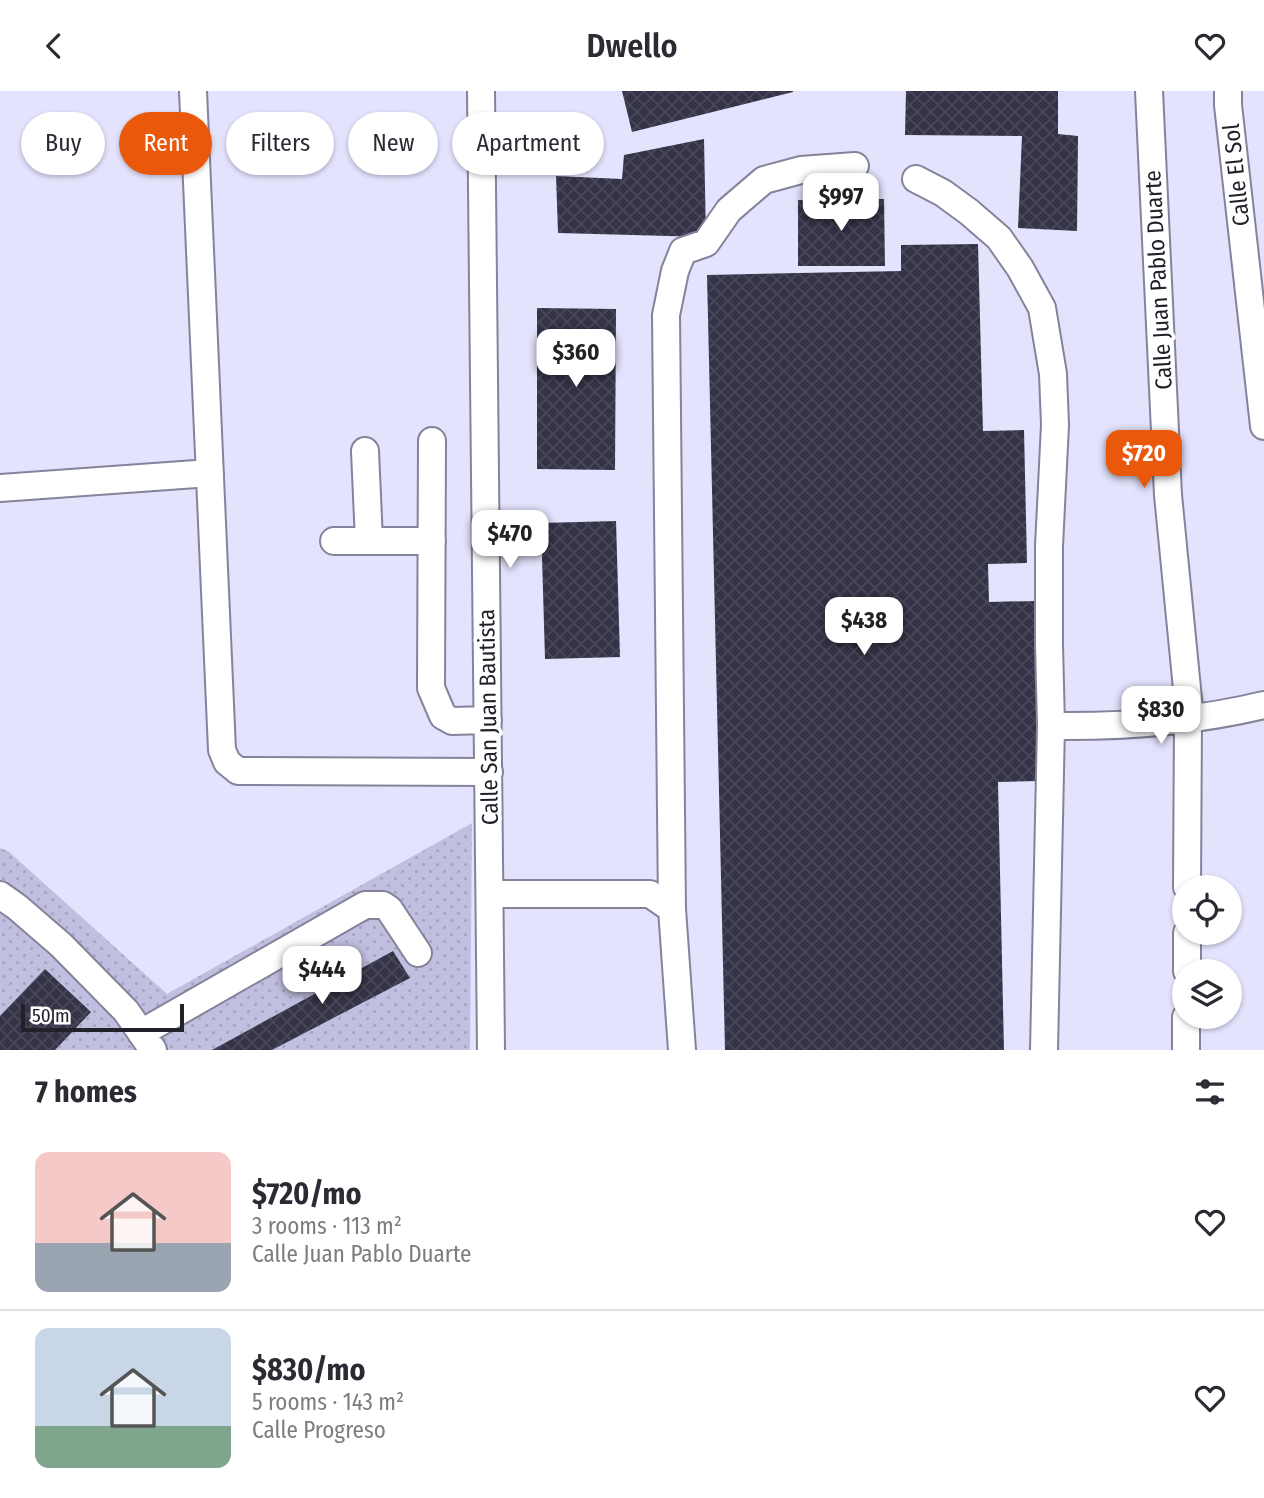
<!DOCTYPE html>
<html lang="en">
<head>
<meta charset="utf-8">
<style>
	:root { --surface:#fff; --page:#f7f7f7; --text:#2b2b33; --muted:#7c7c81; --line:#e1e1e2; --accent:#ea580c }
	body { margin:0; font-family:"Fira Sans Condensed",sans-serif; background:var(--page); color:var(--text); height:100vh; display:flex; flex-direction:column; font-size:26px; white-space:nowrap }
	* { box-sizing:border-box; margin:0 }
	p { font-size:23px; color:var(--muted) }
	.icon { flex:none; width:38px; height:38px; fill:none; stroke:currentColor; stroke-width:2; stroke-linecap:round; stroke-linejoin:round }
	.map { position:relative; height:959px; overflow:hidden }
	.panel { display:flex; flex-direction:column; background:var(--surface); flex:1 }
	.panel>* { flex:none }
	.guide { position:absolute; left:21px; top:21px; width:700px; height:63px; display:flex; gap:14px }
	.tools { position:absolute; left:1172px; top:784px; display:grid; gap:14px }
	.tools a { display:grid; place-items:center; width:70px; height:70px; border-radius:50%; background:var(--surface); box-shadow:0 2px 5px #0004; font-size:35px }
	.scale { position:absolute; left:21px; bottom:18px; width:163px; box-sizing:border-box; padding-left:7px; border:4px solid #21212a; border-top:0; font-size:19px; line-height:24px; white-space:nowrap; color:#21212a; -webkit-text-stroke:5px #fff; paint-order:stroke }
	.price { position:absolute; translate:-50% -60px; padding:0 16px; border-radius:14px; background:#fff; color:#222; font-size:23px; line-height:46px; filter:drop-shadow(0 2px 4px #0008) }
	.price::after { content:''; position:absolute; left:50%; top:42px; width:21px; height:16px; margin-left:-10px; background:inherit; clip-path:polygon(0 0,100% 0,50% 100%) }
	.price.selected { background:var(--accent); color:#fff }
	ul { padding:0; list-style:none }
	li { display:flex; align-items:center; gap:21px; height:175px; padding:0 35px }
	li+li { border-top:2px solid var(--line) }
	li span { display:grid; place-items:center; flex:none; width:196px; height:140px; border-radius:14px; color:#555 }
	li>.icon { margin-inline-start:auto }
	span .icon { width:84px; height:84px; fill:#fffc; stroke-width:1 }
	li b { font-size:30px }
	h2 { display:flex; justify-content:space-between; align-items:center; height:84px; padding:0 35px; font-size:30px }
	.chip { padding:0 24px; border-radius:32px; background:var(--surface); box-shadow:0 2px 5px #0004; font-size:24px; line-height:63px }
	.chip.selected { background:var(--accent); color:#fff }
	header { display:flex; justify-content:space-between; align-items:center; height:91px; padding:0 35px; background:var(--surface); font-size:32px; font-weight:600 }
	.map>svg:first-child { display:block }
</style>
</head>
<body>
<header><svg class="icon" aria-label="back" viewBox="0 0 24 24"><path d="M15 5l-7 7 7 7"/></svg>Dwello<svg class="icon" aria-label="heart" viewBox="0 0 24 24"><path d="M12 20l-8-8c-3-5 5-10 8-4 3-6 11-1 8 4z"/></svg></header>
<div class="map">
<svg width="1264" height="959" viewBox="0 0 1264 959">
	<defs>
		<pattern id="grass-dots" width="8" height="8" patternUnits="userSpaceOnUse" patternTransform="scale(1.75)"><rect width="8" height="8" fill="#c1bfe0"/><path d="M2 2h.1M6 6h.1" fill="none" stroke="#a6a4c0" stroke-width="1.8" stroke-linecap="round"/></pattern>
		<pattern id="building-cross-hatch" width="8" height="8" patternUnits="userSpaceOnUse" patternTransform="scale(1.75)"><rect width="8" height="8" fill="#343347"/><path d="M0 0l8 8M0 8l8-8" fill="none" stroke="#484859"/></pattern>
	</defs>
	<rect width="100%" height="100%" fill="#e4e3fd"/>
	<path fill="url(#grass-dots)" d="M 472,732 L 470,959 L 0,959 L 0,757 L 8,760 L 167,903 Z"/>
	<path fill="url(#building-cross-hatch)" d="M 622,0 L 793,0 L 793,1 L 632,41 Z
		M 906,0 L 1058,0 L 1058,43 L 1078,45 L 1077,140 L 1018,137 L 1022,45 L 905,44 Z
		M 704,48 L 706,146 L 558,142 L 556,85 L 622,88 L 624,64 Z
		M 884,108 L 885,175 L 798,175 L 798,109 Z
		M 978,153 L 983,340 L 1024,339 L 1027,472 L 988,473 L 989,511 L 1035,510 L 1039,690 L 998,691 L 1004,959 L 725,959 L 707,184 L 901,180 L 901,154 Z
		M 537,217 L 616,218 L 615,379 L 537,378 Z
		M 616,430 L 620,566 L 545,568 L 541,432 Z
		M 393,860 L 410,887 L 272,959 L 212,959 Z
		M 45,878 L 91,921 L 55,959 L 0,959 L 0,925 Z"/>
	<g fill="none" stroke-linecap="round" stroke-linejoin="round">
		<g stroke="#84839a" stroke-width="30">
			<path id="minor" d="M 193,0 L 222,659 L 227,671 L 238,680 L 489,681
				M 481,0 L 491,959
				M 1149,0 L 1168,404 L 1190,628 L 1188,629 L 1187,796
				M 1228,0 L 1228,14 L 1264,335
				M 916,88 L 943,102 L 969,121 L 999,147 L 1020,177 L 1042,217 L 1053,283 L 1055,334 L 1049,455 L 1049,553 L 1051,635 L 1044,959
				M 432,350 L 431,597 L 443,625 L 452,630 L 488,629
				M 365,360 L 369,450
				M 0,397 L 210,382
				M 334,450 L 432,450
				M 1051,635 C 1123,636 1194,631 1264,614
				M 490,803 L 650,803 L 672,818 L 682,959
				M 0,804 L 17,816 L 61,854 L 126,920 L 153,959
				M 672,818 L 666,224 L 675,180 L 683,160 L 706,152 L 729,119 L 764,89 L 801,79 L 855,75
				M 1187,880 L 1187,842
				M 141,942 L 365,814 L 383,814 L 389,818 L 418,862
				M 1186,959 L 1186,926"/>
		</g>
		<use href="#minor" stroke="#fff" stroke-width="26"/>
	</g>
	<g text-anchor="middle" stroke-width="7" stroke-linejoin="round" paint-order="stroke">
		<g font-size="23" fill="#21212a" stroke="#fff">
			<text transform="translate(1236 84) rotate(-96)" y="8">Calle El Sol</text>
			<text transform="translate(1158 189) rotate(-93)" y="8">Calle Juan Pablo Duarte</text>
			<text transform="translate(488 626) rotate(-91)" y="8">Calle San Juan Bautista</text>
		</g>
	</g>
</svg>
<div class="tools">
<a><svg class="icon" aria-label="locate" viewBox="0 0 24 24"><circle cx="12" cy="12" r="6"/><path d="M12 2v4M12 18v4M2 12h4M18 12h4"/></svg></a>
<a><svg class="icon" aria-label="layers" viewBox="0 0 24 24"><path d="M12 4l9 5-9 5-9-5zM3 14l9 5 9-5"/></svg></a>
</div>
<div class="scale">50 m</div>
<b class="price" style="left:841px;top:142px">$997</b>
<b class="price" style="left:576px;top:298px">$360</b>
<b class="price selected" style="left:1144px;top:399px">$720</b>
<b class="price" style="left:510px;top:479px">$470</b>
<b class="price" style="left:864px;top:566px">$438</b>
<b class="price" style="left:1161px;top:655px">$830</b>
<b class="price" style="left:322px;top:915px">$444</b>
<div class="guide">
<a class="chip">Buy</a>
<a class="chip selected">Rent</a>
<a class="chip">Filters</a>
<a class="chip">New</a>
<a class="chip">Apartment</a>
</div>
</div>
<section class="panel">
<h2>7 homes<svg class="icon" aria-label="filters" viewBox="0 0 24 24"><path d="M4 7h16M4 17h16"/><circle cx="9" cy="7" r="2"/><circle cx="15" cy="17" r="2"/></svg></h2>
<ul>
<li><span style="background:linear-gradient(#f6c9c9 65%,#9aa5b1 0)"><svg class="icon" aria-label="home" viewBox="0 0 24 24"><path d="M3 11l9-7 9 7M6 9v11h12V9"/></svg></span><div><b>$720/mo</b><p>3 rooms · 113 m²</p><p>Calle Juan Pablo Duarte</p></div><svg class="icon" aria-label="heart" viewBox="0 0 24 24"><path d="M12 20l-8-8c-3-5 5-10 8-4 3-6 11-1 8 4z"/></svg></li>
<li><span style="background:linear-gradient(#c9d6e8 70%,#7fa58c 0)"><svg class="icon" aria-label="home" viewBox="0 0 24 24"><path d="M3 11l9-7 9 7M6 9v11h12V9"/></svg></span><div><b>$830/mo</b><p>5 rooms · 143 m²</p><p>Calle Progreso</p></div><svg class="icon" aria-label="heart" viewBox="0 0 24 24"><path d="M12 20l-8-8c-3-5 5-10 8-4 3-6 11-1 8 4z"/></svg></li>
</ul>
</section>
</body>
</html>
